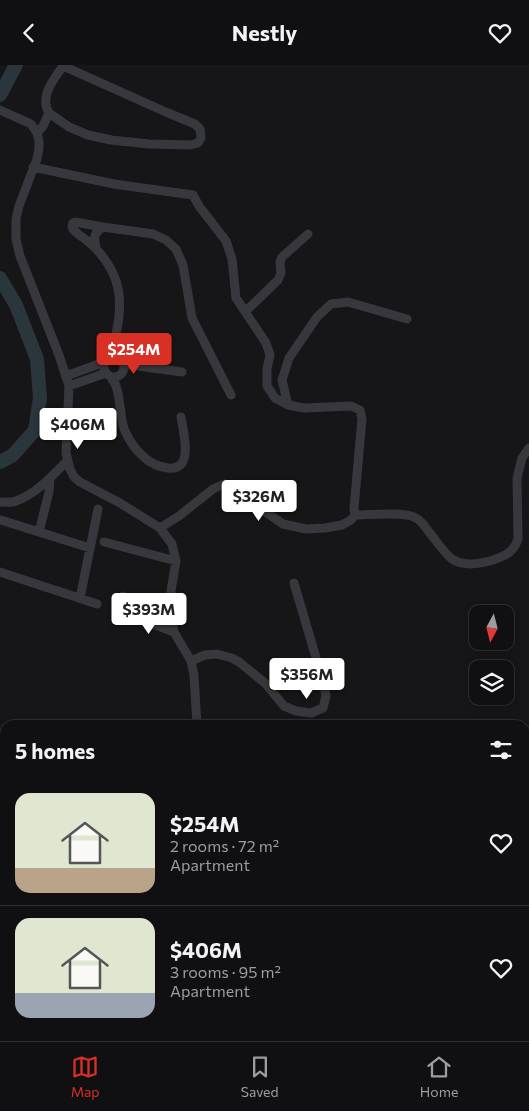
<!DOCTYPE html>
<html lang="en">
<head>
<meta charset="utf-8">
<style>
	:root { --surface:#101012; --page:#19191b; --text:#f1f3f6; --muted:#9c9d9f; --line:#303032; --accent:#d93025 }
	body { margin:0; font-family:Commissioner,sans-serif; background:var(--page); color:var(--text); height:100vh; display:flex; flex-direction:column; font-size:19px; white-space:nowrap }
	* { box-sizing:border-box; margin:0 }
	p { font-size:16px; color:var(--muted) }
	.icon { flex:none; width:28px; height:28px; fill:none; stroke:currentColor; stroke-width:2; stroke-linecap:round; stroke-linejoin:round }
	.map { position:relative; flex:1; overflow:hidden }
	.panel { position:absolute; left:0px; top:655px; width:530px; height:321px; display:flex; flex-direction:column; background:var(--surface); border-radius:15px 15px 0 0; box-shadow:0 2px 8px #0003,0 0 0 1px var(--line) }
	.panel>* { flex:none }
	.needle { width:32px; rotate:187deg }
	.tools { position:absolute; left:469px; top:540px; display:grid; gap:10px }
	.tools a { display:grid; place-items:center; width:45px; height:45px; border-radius:10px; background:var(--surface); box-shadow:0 2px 8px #0003,0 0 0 1px var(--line); font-size:25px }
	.price { position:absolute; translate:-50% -42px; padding:0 11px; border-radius:5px; background:#fff; color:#222; font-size:16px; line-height:32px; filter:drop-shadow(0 1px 2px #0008) }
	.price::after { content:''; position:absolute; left:50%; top:30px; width:15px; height:11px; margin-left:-8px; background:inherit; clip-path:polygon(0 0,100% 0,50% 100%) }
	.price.selected { background:var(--accent); color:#fff }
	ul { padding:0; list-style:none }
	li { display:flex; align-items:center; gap:15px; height:125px; padding:0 15px }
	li+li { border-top:1px solid var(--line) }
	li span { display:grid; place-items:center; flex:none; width:140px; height:100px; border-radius:15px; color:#555 }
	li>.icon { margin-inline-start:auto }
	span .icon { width:60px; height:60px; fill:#fffc; stroke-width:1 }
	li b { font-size:21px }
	h2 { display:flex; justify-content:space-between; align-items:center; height:60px; padding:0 15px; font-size:21px }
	header { display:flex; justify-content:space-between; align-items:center; height:65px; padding:0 15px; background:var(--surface); font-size:22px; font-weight:700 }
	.tabs { display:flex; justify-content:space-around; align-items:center; height:70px; border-top:1px solid var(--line); background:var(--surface); font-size:14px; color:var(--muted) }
	.tabs a { display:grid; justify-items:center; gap:2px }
	.tabs .selected { color:var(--accent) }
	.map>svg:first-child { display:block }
</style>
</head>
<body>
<header><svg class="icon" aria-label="back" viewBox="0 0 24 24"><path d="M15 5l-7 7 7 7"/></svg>Nestly<svg class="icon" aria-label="heart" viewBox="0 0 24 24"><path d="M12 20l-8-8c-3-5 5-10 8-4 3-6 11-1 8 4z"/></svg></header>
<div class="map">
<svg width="529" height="976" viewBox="0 0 529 976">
	<rect width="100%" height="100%" fill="#161618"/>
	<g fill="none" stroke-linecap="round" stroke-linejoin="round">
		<path stroke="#2b363c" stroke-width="14" d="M 0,30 L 16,0
			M 0,213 L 16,240 L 37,294 L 40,333 L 35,365 L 13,390 L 0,397"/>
		<path stroke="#36383d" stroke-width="9" d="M 0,45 L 31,59 L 37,68 L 39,76 L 39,83 L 37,94 L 19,141 L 16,154 L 16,174 L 20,191 L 59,290 L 69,321 L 66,388 L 70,404 L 74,412 L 80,417 L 120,438 L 160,463 L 172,479 L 176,496 L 171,526 L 171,551 L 174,567 L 191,596 L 194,610 L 197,660
			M 49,48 L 69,62 L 88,70 L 111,75 L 149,79 L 190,80 L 198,78 L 201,73 L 200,64 L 195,59 L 168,48 L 63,1
			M 37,68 L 43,61 L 49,48 C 39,32 54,13 64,0
			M 33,102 L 114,119 L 193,130 L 199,141 L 226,176 L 232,194 L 236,233 L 266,278 L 270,290 L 267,304 L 267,321 L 275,333 L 288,340 L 304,343 L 351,341 L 360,345 L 362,354 L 354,443 L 355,450 C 369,450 406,446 416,453 C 422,456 426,463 429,467 C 435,474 445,489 452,494 C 464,502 480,499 493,495 C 505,491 514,487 518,474 L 517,413 L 522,393 L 529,383
			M 103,162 L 75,157 L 73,158 C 72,161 71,161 73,164 C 75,167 79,170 82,172 C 88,176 94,181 99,187 C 121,212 123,237 116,269 C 113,278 112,286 108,295
			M 96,183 C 94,172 93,169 103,162 L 153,169 L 166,175 L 176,184 L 183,200 L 192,253 L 231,330
			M 246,246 L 278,215 L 281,208 L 280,197 L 282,192 L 308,169
			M104 302a10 10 0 1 1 20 0a10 10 0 1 1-20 0Z
			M 123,299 L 182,307
			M 66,311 L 107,296
			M 110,311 C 112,314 115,318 116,321 C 120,333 120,347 123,360 C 126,371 135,385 144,392 C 150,398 159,402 168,403 C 195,406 183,367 181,352
			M 69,321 L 106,308
			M 288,340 L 282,315 L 289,293 L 317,252 L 331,239 L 348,237 L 407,254
			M 0,437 C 5,437 11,438 16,436 C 36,429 52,411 67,396
			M 1,455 L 90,483
			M 160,463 L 179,451 L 213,424 L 224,419 L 234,421 L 260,443 L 283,459 L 306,464 L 325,463 L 342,460 L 351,455 L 355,450
			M 39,467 L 49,427 L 50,414
			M 104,477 L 176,496
			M 0,507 L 97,539
			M 123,531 L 126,542 L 132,551 L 174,567
			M 80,533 L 98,444
			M 191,596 L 205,590 L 217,589 L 232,593 L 239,597 L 265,618 L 284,641 L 296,646 L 311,648 L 323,643 L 326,631 L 324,620 L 294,518
			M 0,679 L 4,683 L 5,687
			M 0,966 L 5,956
			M 203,971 L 205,976"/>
	</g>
</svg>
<div class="tools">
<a><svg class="needle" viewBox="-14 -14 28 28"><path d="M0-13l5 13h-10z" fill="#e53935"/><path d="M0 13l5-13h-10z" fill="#9c9d9f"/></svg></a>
<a><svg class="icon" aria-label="layers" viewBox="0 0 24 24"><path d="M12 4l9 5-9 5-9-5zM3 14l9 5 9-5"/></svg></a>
</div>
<b class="price selected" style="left:134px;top:310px">$254M</b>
<b class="price" style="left:78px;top:385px">$406M</b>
<b class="price" style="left:259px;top:457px">$326M</b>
<b class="price" style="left:149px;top:570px">$393M</b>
<b class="price" style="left:307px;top:635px">$356M</b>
<section class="panel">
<h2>5 homes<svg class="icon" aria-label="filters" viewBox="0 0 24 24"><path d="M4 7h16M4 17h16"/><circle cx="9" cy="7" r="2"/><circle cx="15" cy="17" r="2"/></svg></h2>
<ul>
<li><span style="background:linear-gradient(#dfe7d0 75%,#b9a48a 0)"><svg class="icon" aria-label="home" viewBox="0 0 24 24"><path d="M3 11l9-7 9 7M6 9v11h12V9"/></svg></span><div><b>$254M</b><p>2 rooms · 72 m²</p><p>Apartment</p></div><svg class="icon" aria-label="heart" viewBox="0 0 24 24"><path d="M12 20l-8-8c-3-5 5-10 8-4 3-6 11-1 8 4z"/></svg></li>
<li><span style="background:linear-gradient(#dfe7d0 75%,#9aa5b1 0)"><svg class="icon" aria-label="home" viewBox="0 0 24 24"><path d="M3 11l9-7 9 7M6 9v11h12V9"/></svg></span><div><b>$406M</b><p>3 rooms · 95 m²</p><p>Apartment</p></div><svg class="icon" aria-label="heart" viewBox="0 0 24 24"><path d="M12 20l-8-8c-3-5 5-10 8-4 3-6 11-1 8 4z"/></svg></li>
</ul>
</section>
</div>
<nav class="tabs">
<a class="selected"><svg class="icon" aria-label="map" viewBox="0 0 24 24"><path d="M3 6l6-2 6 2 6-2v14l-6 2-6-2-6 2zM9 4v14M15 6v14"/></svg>Map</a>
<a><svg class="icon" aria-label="saved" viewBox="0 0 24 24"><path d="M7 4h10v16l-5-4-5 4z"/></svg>Saved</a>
<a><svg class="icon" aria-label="home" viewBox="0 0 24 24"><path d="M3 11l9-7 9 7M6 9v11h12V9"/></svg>Home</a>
</nav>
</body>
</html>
